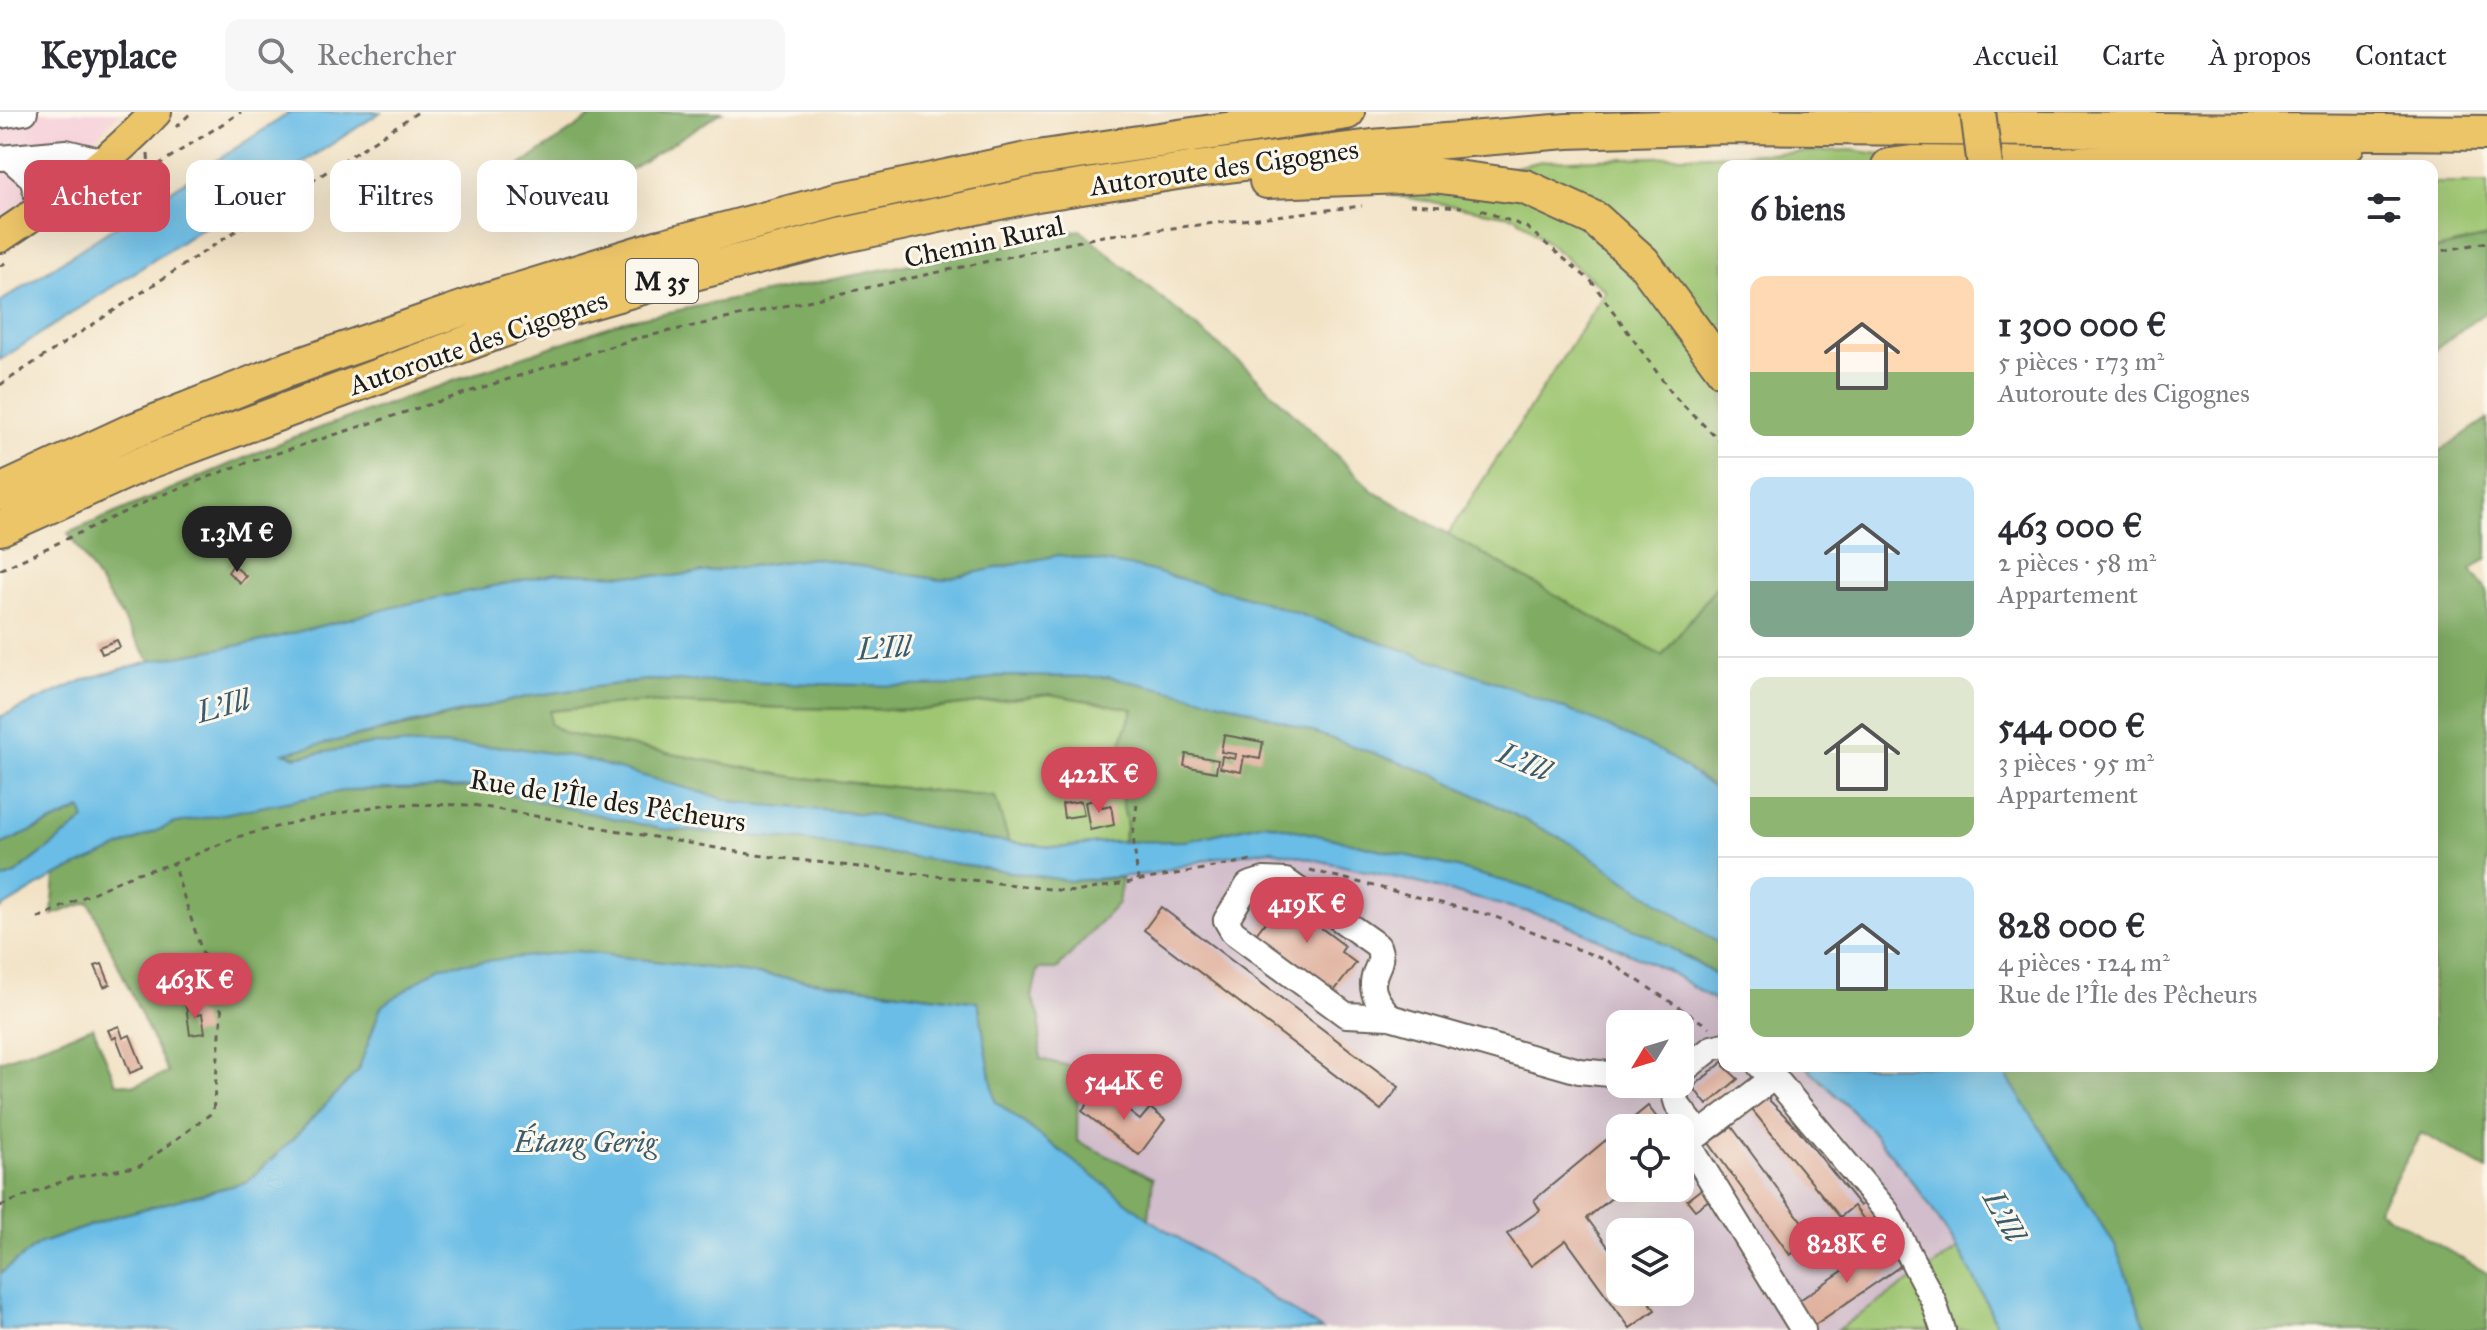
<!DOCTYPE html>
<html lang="fr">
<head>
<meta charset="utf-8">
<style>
	:root { --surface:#fff; --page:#f7f7f7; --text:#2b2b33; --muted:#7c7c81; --line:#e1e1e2; --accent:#d1495b }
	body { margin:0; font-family:"IM FELL Great Primer",serif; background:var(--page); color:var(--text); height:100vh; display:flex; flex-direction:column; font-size:30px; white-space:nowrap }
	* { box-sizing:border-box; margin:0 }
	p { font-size:26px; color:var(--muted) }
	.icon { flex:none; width:44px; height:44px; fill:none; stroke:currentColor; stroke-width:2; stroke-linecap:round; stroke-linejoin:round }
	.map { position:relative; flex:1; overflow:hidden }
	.panel { position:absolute; left:1718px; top:48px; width:720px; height:912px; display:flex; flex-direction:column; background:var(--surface); border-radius:16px; box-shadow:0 8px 32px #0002 }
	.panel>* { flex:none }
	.hud { position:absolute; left:24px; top:48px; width:760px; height:72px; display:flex; gap:16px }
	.needle { width:52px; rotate:232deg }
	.buttons { position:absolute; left:1606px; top:898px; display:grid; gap:16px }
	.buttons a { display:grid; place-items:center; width:88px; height:88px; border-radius:16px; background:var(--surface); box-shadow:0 8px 32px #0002; font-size:40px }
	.price { position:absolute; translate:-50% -68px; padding:0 18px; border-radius:28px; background:var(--accent); color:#fff; font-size:26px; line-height:52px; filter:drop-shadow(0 2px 4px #0008) }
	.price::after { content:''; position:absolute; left:50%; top:48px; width:24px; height:18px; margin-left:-12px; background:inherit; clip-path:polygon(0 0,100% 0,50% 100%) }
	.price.active { background:#222; color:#fff }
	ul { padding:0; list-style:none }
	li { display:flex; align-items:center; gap:24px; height:200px; padding:0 32px }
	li+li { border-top:2px solid var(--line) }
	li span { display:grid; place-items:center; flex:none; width:224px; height:160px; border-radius:16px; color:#555 }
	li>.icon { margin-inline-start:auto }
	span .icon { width:96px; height:96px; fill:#fffc; stroke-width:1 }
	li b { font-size:34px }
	h2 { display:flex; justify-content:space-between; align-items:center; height:96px; padding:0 32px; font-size:34px }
	.pill { padding:0 28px; border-radius:16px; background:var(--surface); box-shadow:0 8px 32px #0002; font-size:28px; line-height:72px }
	.pill.active { background:var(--accent); color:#fff }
	header { display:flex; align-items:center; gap:48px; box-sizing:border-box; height:112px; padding:0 40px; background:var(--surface); border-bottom:2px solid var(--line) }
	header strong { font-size:38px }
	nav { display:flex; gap:44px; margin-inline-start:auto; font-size:28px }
	.search { width:560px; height:72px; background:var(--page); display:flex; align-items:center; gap:20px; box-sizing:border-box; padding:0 28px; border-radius:16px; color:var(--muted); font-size:30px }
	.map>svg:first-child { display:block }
</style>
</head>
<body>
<header>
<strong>Keyplace</strong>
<div class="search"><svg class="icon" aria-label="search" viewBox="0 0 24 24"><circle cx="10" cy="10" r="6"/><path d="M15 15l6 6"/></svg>Rechercher</div>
<nav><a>Accueil</a><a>Carte</a><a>À propos</a><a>Contact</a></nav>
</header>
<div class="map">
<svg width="2487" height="1218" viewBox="0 0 2487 1218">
	<rect width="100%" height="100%" fill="#fbf7ec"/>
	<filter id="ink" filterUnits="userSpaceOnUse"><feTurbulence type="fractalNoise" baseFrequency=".0125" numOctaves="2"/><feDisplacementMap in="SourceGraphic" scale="16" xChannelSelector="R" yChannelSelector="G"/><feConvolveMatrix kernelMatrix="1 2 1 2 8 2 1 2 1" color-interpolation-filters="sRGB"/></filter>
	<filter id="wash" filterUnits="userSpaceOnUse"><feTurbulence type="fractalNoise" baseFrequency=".006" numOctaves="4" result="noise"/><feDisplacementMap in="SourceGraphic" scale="32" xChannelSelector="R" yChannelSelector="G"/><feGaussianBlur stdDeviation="1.8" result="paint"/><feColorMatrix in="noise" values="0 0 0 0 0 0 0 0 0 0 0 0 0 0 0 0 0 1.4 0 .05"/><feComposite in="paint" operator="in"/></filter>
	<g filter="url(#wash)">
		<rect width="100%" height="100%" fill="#f2e2c5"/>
		<path fill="#f6cfd9" d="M 0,0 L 121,0 L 46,74 L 0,105 Z"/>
		<path fill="#d1bdcb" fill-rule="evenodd" d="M 1272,737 L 1406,768 L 1555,807 L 1666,858 L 1724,894 L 1724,954 L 1806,954 L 1883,1032 L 1959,1137 L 1837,1218 L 1322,1218 L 1149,1107 L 1153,1066 L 1077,1029 L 1078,956 L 1040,947 L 1040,906 L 1032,885 L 1038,857 L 1118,791 L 1122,766 L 1213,746 ZM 1620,912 L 1680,912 L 1680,972 L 1620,972 ZM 1620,1016 L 1680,1016 L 1680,1076 L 1620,1076 ZM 1620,1120 L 1680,1120 L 1680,1180 L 1620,1180 Z"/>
		<path fill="#9fc672" stroke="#5e7147" stroke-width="2" d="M 1851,38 L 1964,54 L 1724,54 L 1724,465 L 1662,544 L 1448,422 L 1606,179 L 1516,105 L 1392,83 L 1542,49 Z
			M 2432,71 L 2487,71 L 2487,125 L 2432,138 Z
			M 1049,582 L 1133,597 L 1114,651 L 1127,713 L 1122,732 L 1106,730 L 1059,736 L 1009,730 L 995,685 L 794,665 L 566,622 L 550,612 L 550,599 L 642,590 L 785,596 L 922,598 Z
			M 1959,1137 L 1989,1193 L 1998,1218 L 1837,1218 Z"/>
		<path fill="#7fab64" stroke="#4e6440" stroke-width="2" d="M 598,0 L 722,0 L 609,71 L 512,91 L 489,75 Z
			M 1080,118 L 1252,261 L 1373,379 L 1662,544 L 1724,465 L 1724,683 L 1662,640 L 1059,443 L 940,468 L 814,446 L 673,464 L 557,461 L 403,493 L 258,530 L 150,549 L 68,421 L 291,326 L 624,209 Z
			M 2487,125 L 2487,199 L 2432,240 L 2432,138 Z
			M 2487,307 L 2487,446 L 2471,458 L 2487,479 L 2487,1058 L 2422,1021 L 2378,1098 L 2487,1161 L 2487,1218 L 2147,1218 L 2115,1134 L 2000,954 L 2432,954 L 2432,344 Z
			M 996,564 L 1109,565 L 1147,572 L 1235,593 L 1436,663 L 1574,733 L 1724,835 L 1724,868 L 1688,845 L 1591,797 L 1507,770 L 1438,751 L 1265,711 L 1186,729 L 1122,732 L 1127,713 L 1114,651 L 1133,597 L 1049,582 L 922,598 L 785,596 L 642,590 L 550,599 L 550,612 L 566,622 L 794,665 L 995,685 L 1009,730 L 981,727 L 867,702 L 739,691 L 576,645 L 510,635 L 374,632 L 296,645 L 282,640 L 426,610 L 530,584 L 646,568 L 967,573 Z
			M 475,675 L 661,717 L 801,728 L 1071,769 L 1122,766 L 1118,791 L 1057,857 L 1038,857 L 1032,885 L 1040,906 L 1040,947 L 1078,956 L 1077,1029 L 1153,1066 L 1149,1107 L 995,989 L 978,890 L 575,839 L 381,895 L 358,959 L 293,1027 L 247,1070 L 117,1104 L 39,1132 L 0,1162 L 0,949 L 93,915 L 116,971 L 135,973 L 168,961 L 89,790 L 52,803 L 55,764 L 172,712 L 254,694 L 348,678 Z
			M 82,697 L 85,708 L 15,762 L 0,768 L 0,733 Z"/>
		<path fill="#6abde6" stroke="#436c81" stroke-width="2" d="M 291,0 L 381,0 L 0,248 L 0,190 Z
			M 1059,443 L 1141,456 L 1261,489 L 1491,568 L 1593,608 L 1662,640 L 1724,683 L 1724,835 L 1574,733 L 1436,663 L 1235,593 L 1109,565 L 996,564 L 967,573 L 901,574 L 646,568 L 530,584 L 284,641 L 296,645 L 374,632 L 510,635 L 576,645 L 739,691 L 867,702 L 981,727 L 1059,736 L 1106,730 L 1186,729 L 1265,711 L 1438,751 L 1507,770 L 1591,797 L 1652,825 L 1724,868 L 1724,894 L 1666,858 L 1555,807 L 1406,768 L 1272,738 L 1213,746 L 1151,762 L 1071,769 L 801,728 L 661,717 L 475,675 L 348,678 L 172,712 L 55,764 L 0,797 L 0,768 L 15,762 L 85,708 L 81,697 L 0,733 L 0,605 L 86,567 L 150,549 L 258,530 L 403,493 L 557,461 L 673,464 L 814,446 L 940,468 Z
			M 575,839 L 978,890 L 995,989 L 1149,1107 L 1322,1218 L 0,1218 L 0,1162 L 39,1132 L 117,1104 L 247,1070 L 293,1027 L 358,959 L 381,895 L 440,854 Z
			M 1806,954 L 2000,954 L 2115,1134 L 2147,1218 L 1998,1218 C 1972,1151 1930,1090 1884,1034 C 1861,1005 1832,980 1806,954 Z"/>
		<g id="blocks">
			<path fill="#deab98" d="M 251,415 L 261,420 L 252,438 L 243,433 Z
				M 233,453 L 246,464 L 240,471 L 228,460 Z
				M 117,528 L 120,535 L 102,542 L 99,535 Z
				M 1224,623 L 1263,630 L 1260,647 L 1244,644 L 1241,660 L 1220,656 L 1222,644 L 1235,647 L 1236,642 L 1221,640 Z
				M 1186,642 L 1218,648 L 1216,660 L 1184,654 Z
				M 1100,687 L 1102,695 L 1111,693 L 1114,713 L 1090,718 L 1085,690 Z
				M 1081,689 L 1084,703 L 1064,706 L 1062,692 Z
				M 1283,787 L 1345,834 L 1341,840 L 1356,851 L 1334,879 L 1256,822 Z
				M 1161,795 L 1399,975 L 1381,998 L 1144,818 Z
				M 102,852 L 110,872 L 104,875 L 95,854 Z
				M 195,892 L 197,903 L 202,902 L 205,921 L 190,923 L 186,893 Z
				M 119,914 L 123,926 L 130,923 L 143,956 L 130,961 L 116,925 L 112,927 L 108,918 Z
				M 1724,949 L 1724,954 L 1738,967 L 1707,993 L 1693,975 Z
				M 1100,977 L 1140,1008 L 1150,996 L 1165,1008 L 1139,1043 L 1082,999 Z
				M 1766,985 L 1797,1016 L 1860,1094 L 1864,1091 L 1881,1115 L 1873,1120 L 1854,1094 L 1840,1105 L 1753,999 L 1752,996 Z
				M 1648,994 L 1665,1016 L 1621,1016 Z
				M 1732,1015 L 1814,1126 L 1790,1143 L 1709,1031 Z
				M 1606,1028 L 1614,1038 L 1620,1034 L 1620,1076 L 1624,1076 L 1587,1106 L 1620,1151 L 1620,1180 L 1642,1180 L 1655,1198 L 1630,1216 L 1566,1128 L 1531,1154 L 1507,1122 L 1540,1098 L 1534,1088 Z
				M 1704,1075 L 1713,1085 L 1695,1098 L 1687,1088 Z
				M 1885,1130 L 1900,1152 L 1899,1155 L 1810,1216 L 1794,1192 Z"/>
		</g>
	</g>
	<g filter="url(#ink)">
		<use href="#blocks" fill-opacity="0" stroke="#676157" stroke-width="2"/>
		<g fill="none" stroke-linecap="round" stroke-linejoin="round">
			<g stroke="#676157" stroke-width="28">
				<path id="minor" d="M 0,4 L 25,0
					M 0,46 L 66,40 L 104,49
					M 9,46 L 32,66 L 41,98
					M 1390,905 C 1383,895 1372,885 1373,871 C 1374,854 1385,853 1378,834 L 1286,769 L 1264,768 L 1248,773 L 1226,808 L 1233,820 L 1346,903 L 1390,905 L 1579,959 L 1620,963
					M 1760,954 L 1780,972 L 1887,1100 L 1933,1188 L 1943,1218
					M 1680,961 L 1712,936 L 1724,933
					M 1773,966 L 1688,1031 L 1803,1218
					M 1671,972 L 1677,992 L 1700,1022"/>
			</g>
			<g stroke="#676157" stroke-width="34">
				<path id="major" d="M 0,125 C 56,88 111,49 156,0"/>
			</g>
			<g stroke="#676157" stroke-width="38">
				<path id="highway" d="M 1889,54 L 1912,51 L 2054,53 L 2326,40 L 2347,33
					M 1267,69 L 1433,63 L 1525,75 L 1595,107 L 1643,150 L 1724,259
					M 0,380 L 130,320 L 286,258 L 490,187 L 660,135 L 838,88 L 1031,47 L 1347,0
					M 0,416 L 147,350 L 535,206 L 670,167 L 840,124 L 1037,82 L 1196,57 L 1372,35 L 1567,19 L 1728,14 L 2487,21"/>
			</g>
			<path stroke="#676157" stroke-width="3" stroke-dasharray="6 6" stroke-linecap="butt" d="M 176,15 L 192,0
				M 148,42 L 149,58
				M 1410,92 L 1462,95
				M 1481,98 L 1526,115 L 1592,170 L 1674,284 L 1724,333
				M 67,111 L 241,0
				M 2432,141 L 2487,130
				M 0,154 L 10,148
				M 0,273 L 418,0
				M 0,458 L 154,386 L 240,353 L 634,227 L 1103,124 L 1362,94
				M 1137,692 L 1133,723 L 1138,768
				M 1310,758 L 1493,804 L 1608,849 L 1709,915
				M 38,806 L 134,762 L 173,752 L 237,725 L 299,709 L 388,692 L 473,693 L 756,743 L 1075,780 L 1253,748
				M 0,1094 L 71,1066 L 140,1054 L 213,1000 L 222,900 L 173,752"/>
			<use href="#minor" stroke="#fff" stroke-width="24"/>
			<use href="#major" stroke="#edc569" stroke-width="30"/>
			<use href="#highway" stroke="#edc569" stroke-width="34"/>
			<g stroke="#676157" stroke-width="38" stroke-linecap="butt">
				<path id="highway-bridge" d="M 1978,0 L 1985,54"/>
			</g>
			<use href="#highway-bridge" stroke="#edc569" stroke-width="34"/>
		</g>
	</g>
	<g text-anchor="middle" stroke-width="6" stroke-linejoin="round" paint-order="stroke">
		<rect fill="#fbf7ec" stroke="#5f5e5a" stroke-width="2" x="626" y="147" width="72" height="44" rx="6"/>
		<g font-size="26" font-weight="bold" fill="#1c1c1c">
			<text x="662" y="178">M 35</text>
		</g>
		<g font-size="28" fill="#1c1c1c" stroke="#fbf7ec">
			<text transform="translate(1224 55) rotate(-8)" y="10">Autoroute des Cigognes</text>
			<text transform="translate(984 129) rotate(-12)" y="10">Chemin Rural</text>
			<text transform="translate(478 230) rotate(-19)" y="10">Autoroute des Cigognes</text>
			<text transform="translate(608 688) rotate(9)" y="10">Rue de l'Île des Pêcheurs</text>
		</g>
		<g font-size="30" font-style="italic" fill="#3b5c6d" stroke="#fbf7ec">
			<text transform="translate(884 536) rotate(-4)" y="10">L'Ill</text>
			<text transform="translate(223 594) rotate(-16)" y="10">L'Ill</text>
			<text transform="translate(1524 650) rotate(23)" y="10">L'Ill</text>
			<text x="585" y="1040">Étang Gerig</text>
			<text transform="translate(2004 1104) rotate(61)" y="10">L'Ill</text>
		</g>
	</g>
</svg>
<div class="buttons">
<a><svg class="needle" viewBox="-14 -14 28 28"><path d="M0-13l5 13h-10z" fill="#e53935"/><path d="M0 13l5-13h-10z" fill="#7c7c81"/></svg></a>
<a><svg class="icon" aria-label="locate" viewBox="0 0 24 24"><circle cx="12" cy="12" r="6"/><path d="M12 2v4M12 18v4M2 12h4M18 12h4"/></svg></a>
<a><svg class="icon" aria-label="layers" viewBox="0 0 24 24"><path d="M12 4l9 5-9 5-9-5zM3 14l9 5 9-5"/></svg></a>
</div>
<b class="price active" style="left:237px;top:462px">1.3M €</b>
<b class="price" style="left:1099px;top:703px">422K €</b>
<b class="price" style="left:1307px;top:833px">419K €</b>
<b class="price" style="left:195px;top:909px">463K €</b>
<b class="price" style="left:1124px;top:1010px">544K €</b>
<b class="price" style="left:1847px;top:1173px">828K €</b>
<div class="hud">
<a class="pill active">Acheter</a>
<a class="pill">Louer</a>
<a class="pill">Filtres</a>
<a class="pill">Nouveau</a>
</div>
<section class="panel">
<h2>6 biens<svg class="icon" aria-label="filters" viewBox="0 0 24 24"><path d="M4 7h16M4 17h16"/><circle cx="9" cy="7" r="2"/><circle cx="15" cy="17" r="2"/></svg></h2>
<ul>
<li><span style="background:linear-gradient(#ffd9b3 60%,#8fb573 0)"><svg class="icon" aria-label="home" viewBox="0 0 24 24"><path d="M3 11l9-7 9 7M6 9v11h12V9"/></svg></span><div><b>1 300 000 €</b><p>5 pièces · 173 m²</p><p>Autoroute des Cigognes</p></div></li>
<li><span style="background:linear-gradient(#bfe0f5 65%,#7fa58c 0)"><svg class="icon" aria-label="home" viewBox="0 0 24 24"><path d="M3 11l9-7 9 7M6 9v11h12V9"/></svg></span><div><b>463 000 €</b><p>2 pièces · 58 m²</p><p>Appartement</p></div></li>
<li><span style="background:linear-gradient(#dfe7d0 75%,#8fb573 0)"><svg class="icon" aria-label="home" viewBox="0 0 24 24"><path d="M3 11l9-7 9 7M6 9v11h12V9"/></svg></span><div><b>544 000 €</b><p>3 pièces · 95 m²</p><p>Appartement</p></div></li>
<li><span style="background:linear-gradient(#bfe0f5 70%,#8fb573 0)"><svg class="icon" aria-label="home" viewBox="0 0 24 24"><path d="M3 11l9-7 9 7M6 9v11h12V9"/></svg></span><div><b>828 000 €</b><p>4 pièces · 124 m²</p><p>Rue de l'Île des Pêcheurs</p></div></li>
</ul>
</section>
</div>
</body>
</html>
